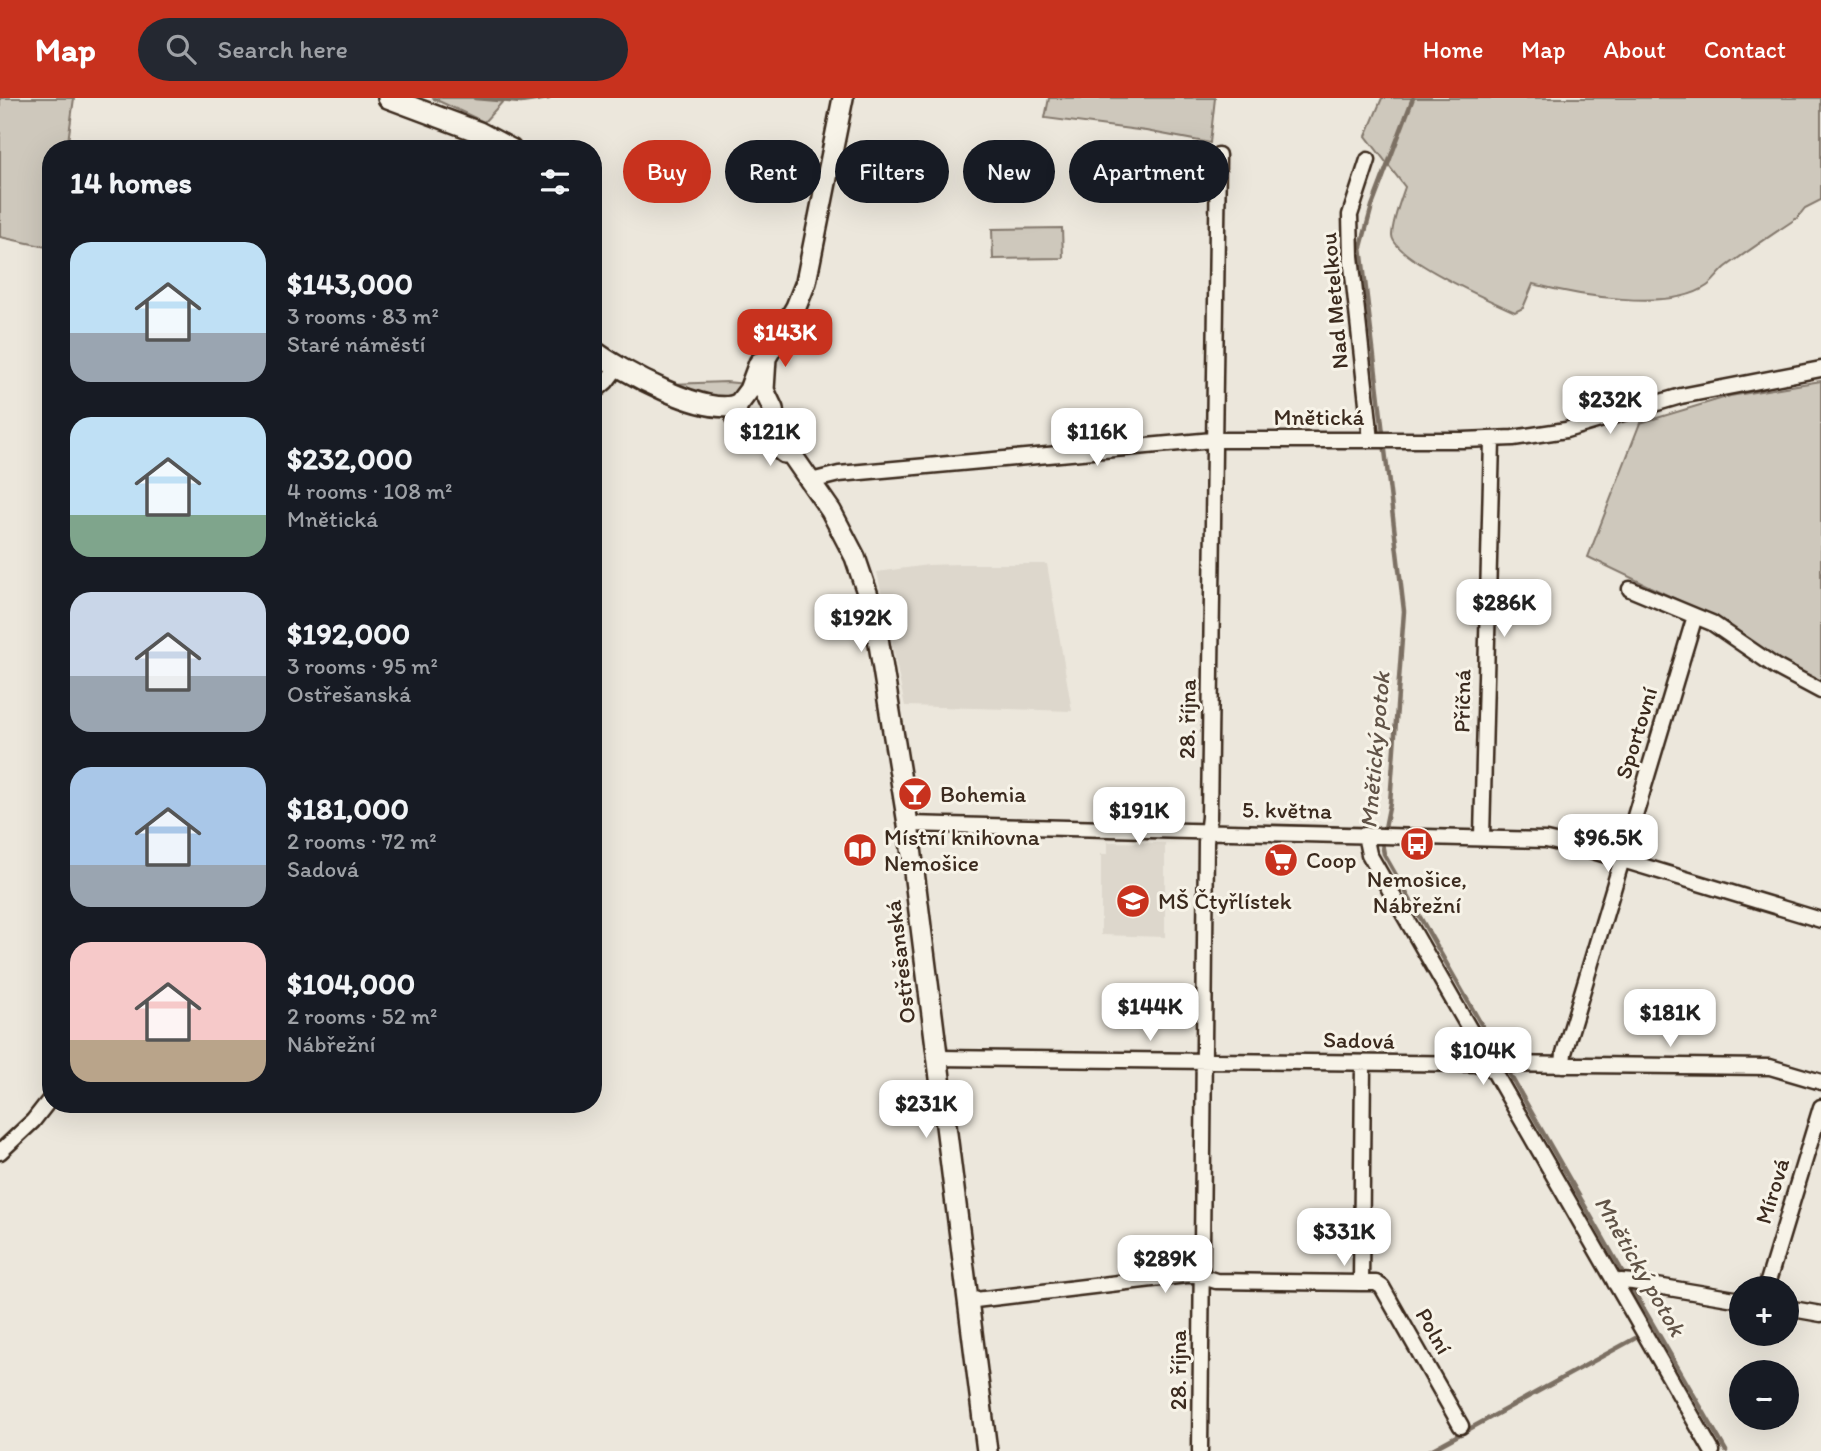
<!DOCTYPE html>
<html lang="en">
<head>
<meta charset="utf-8">
<style>
	:root { --surface:#171b24; --page:#242831; --text:#f1f3f6; --muted:#9ea1a6; --accent:#c8321e }
	body { margin:0; font-family:Itim,sans-serif; background:var(--page); color:var(--text); height:100vh; display:flex; flex-direction:column; font-size:26px; white-space:nowrap }
	* { box-sizing:border-box; margin:0 }
	p { font-size:23px; color:var(--muted) }
	.icon { flex:none; width:38px; height:38px; fill:none; stroke:currentColor; stroke-width:2; stroke-linecap:round; stroke-linejoin:round }
	.map { position:relative; flex:1; overflow:hidden }
	.side { position:absolute; left:42px; top:42px; width:560px; height:973px; display:flex; flex-direction:column; background:var(--surface); border-radius:28px; box-shadow:0 7px 28px #0002 }
	.side>* { flex:none }
	.top-card { position:absolute; left:623px; top:42px; width:665px; height:63px; display:flex; gap:14px }
	.buttons { position:absolute; left:1729px; top:1178px; display:grid; gap:14px }
	.buttons a { display:grid; place-items:center; width:70px; height:70px; border-radius:50%; background:var(--surface); box-shadow:0 7px 28px #0002; font-size:35px }
	.price { position:absolute; translate:-50% -60px; padding:0 16px; border-radius:14px; background:#fff; color:#222; font-size:23px; line-height:46px; filter:drop-shadow(0 2px 4px #0008) }
	.price::after { content:''; position:absolute; left:50%; top:42px; width:21px; height:16px; margin-left:-10px; background:inherit; clip-path:polygon(0 0,100% 0,50% 100%) }
	.price.on { background:var(--accent); color:#fff }
	ul { padding:0; list-style:none }
	li { display:flex; align-items:center; gap:21px; height:175px; padding:0 28px }
	li span { display:grid; place-items:center; flex:none; width:196px; height:140px; border-radius:21px; color:#555 }
	li>.icon { margin-inline-start:auto }
	span .icon { width:84px; height:84px; fill:#fffc; stroke-width:1 }
	li b { font-size:30px }
	h2 { display:flex; justify-content:space-between; align-items:center; height:84px; padding:0 28px; font-size:30px }
	.chip { padding:0 24px; border-radius:32px; background:var(--surface); box-shadow:0 7px 28px #0002; font-size:24px; line-height:63px }
	.chip.on { background:var(--accent); color:#fff }
	header { display:flex; align-items:center; gap:42px; box-sizing:border-box; height:98px; padding:0 35px; background:var(--accent); color:#fff }
	header strong { font-size:33px }
	nav { display:flex; gap:38px; margin-inline-start:auto; font-size:24px }
	.search { width:490px; height:63px; background:var(--page); display:flex; align-items:center; gap:18px; box-sizing:border-box; padding:0 24px; border-radius:38px; color:var(--muted); font-size:26px }
	.map>svg:first-child { display:block }
</style>
</head>
<body>
<header>
<strong>Map</strong>
<div class="search"><svg class="icon" aria-label="search" viewBox="0 0 24 24"><circle cx="10" cy="10" r="6"/><path d="M15 15l6 6"/></svg>Search here</div>
<nav><a>Home</a><a>Map</a><a>About</a><a>Contact</a></nav>
</header>
<div class="map">
<svg width="1821" height="1353" viewBox="0 0 1821 1353">
	<rect width="100%" height="100%" fill="#ece7dc"/>
	<filter id="ink" filterUnits="userSpaceOnUse"><feTurbulence type="fractalNoise" baseFrequency=".0143" numOctaves="2"/><feDisplacementMap in="SourceGraphic" scale="14" xChannelSelector="R" yChannelSelector="G"/><feConvolveMatrix kernelMatrix="1 2 1 2 8 2 1 2 1" color-interpolation-filters="sRGB"/></filter>
	<g filter="url(#ink)">
		<path fill="#ddd7cc" d="M 959,466 L 1047,466 L 1072,613 L 905,608 L 877,474 L 928,467 Z
			M 1108,744 L 1165,745 L 1165,839 L 1101,837 L 1101,756 L 1108,756 Z"/>
		<path fill="#cec8bc" stroke="#84796d" stroke-width="2" d="M 0,0 L 74,0 L 67,51 L 51,51 L 51,150 L 0,139 Z
			M 432,0 L 506,0 L 484,24 Z
			M 1049,0 L 1215,0 L 1210,45 L 1146,33 L 1045,20 Z
			M 1382,0 L 1821,0 L 1821,102 L 1805,110 L 1797,120 C 1773,136 1749,152 1726,169 C 1719,175 1714,183 1707,188 C 1670,214 1575,197 1533,186 L 1523,210 L 1515,214 C 1493,204 1392,160 1392,137 C 1393,121 1400,104 1405,89 L 1366,38 Z
			M 1062,130 L 1063,160 L 993,161 L 992,131 Z
			M 1821,283 L 1821,588 L 1791,572 L 1705,515 L 1588,459 L 1640,325 L 1730,298 Z
			M 726,284 L 747,286 L 728,304 L 670,286 Z"/>
		<g fill="none" stroke-linecap="round" stroke-linejoin="round">
			<path stroke="#7c7064" stroke-width="4.5" d="M 475,0 L 521,4 L 549,0
				M 1413,0 L 1372,108 L 1361,149 L 1404,513 L 1390,705 L 1382,745 L 1384,756 L 1626,1180
				M 1630,1187 L 1726,1353
				M 1429,1353 L 1643,1236"/>
			<g stroke="#3b2a1e" stroke-width="19">
				<path id="street" d="M 1368,62 L 1350,117 L 1351,158 L 1371,342
					M 593,295 L 606,284 L 618,268
					M 811,383 L 839,376 L 1213,342 L 1463,342 L 1513,340 L 1566,332 L 1681,298 L 1821,271
					M 1695,518 L 1712,525 L 1776,569 L 1821,593
					M 908,726 L 1546,742 L 1586,751 L 1821,822
					M 1365,737 L 1369,756 L 1712,1353
					M 1482,739 L 1492,342
					M 936,960 L 1770,969 L 1821,984
					M 1363,965 L 1361,1185 L 1376,1185 L 1382,1189 L 1461,1328
					M 1563,967 L 1564,955 L 1695,518 L 1630,491
					M 0,1054 L 33,1023 L 51,1000
					M 1615,1185 L 1621,1183 L 1633,1184 L 1741,1202
					M 1766,1190 L 1821,1009
					M 967,1203 L 1186,1177 L 1197,1177 L 1216,1183 L 1361,1185
					M 1787,1210 L 1821,1216
					M 1200,1353 L 1206,744 L 1209,719 L 1218,57"/>
			</g>
			<g stroke="#3b2a1e" stroke-width="24">
				<path id="secondary" d="M 388,0 L 479,34 L 511,51
					M 843,0 L 806,184 L 796,209 L 766,260 L 764,292 L 773,311 L 776,334 L 831,413 L 855,459 L 874,515 L 908,726 L 987,1353
					M 593,252 C 617,271 712,323 739,305
					M 759,265 L 749,292 L 737,308 L 736,321 L 743,332 L 765,339 L 784,355"/>
			</g>
			<use href="#street" stroke="#f7f3e8" stroke-width="14"/>
			<use href="#secondary" stroke="#f7f3e8" stroke-width="19"/>
		</g>
	</g>
	<defs>
		<g id="bar-disc" transform="scale(1.75)"><circle r="9.5" fill="#c8321e" stroke="#f7f3e8"/><path d="M-6-5H6L.8 .8V4.5H3.5V6h-7V4.5H-.8V.8Z" fill="#fff"/></g>
		<g id="bus-disc" transform="scale(1.75)"><circle r="9.5" fill="#c8321e" stroke="#f7f3e8"/><path d="M-5-6H5V4H4V6H2V4H-2V6H-4V4H-5ZM-3.5-4V0h7V-4ZM-3.5 1.2v1.5H-2V1.2ZM2 1.2v1.5H3.5V1.2Z" fill="#fff"/></g>
		<g id="library-disc" transform="scale(1.75)"><circle r="9.5" fill="#c8321e" stroke="#f7f3e8"/><path d="M-6-4Q-3-5.5-.7-3.5V5Q-3 3-6 4ZM6-4Q3-5.5 .7-3.5V5Q3 3 6 4Z" fill="#fff"/></g>
		<g id="supermarket-disc" transform="scale(1.75)"><circle r="9.5" fill="#c8321e" stroke="#f7f3e8"/><path d="M-6-5.5h2.5l.6 2H6L4.5 2H-2.5L-4.4-4H-6ZM-1.5 3.2a1.3 1.3 0 1 0 .1 0ZM3 3.2a1.3 1.3 0 1 0 .1 0Z" fill="#fff"/></g>
		<g id="school-disc" transform="scale(1.75)"><circle r="9.5" fill="#c8321e" stroke="#f7f3e8"/><path d="M0-5L7-2L0 1L-7-2ZM-4 1L0 2.5L4 1V4Q0 6-4 4Z" fill="#fff"/></g>
	</defs>
	<g fill-rule="evenodd">
		<use href="#bar-disc" x="915" y="696"/>
		<use href="#bus-disc" x="1417" y="746"/>
		<use href="#library-disc" x="860" y="752"/>
		<use href="#supermarket-disc" x="1281" y="762"/>
		<use href="#school-disc" x="1133" y="803"/>
	</g>
	<g text-anchor="middle" stroke-width="6" stroke-linejoin="round" paint-order="stroke">
		<g font-size="23" fill="#3b2a1e" stroke="#f7f3e8">
			<text transform="translate(1334 203) rotate(-95)" y="8">Nad Metelkou</text>
			<text x="1319" y="327">Mnětická</text>
			<text transform="translate(1462 603) rotate(-89)" y="8">Příčná</text>
			<text transform="translate(1187 621) rotate(-89)" y="8">28. října</text>
			<text transform="translate(1636 635) rotate(-73)" y="8">Sportovní</text>
			<text transform="translate(1287 712) rotate(1)" y="8">5. května</text>
			<text transform="translate(900 864) rotate(-97)" y="8">Ostřešanská</text>
			<text transform="translate(1359 942) rotate(1)" y="8">Sadová</text>
			<text transform="translate(1772 1093) rotate(-73)" y="8">Mírová</text>
			<text transform="translate(1434 1233) rotate(60)" y="8">Polní</text>
			<text transform="translate(1178 1272) rotate(-90)" y="8">28. října</text>
		</g>
		<g font-size="23" fill="#3b2a1e" stroke="#f7f3e8" text-anchor="start">
			<text x="940" y="704">Bohemia</text>
			<text x="884" y="747">Místní knihovna<tspan x="884" dy="26">Nemošice</tspan></text>
			<text x="1306" y="770">Coop</text>
			<text x="1417" y="789" text-anchor="middle">Nemošice,<tspan x="1417" dy="26">Nábřežní</tspan></text>
			<text x="1158" y="811">MŠ Čtyřlístek</text>
		</g>
		<g font-size="24" font-style="italic" fill="#615347" stroke="#f7f3e8">
			<text transform="translate(1375 652) rotate(-85)" y="8">Mnětický potok</text>
			<text transform="translate(1640 1168) rotate(60)" y="8">Mnětický potok</text>
		</g>
	</g>
</svg>
<div class="buttons">
<a>+</a>
<a>−</a>
</div>
<b class="price on" style="left:785px;top:271px">$143K</b>
<b class="price" style="left:1610px;top:338px">$232K</b>
<b class="price" style="left:770px;top:370px">$121K</b>
<b class="price" style="left:1097px;top:370px">$116K</b>
<b class="price" style="left:1504px;top:541px">$286K</b>
<b class="price" style="left:861px;top:556px">$192K</b>
<b class="price" style="left:1139px;top:749px">$191K</b>
<b class="price" style="left:1608px;top:776px">$96.5K</b>
<b class="price" style="left:1150px;top:945px">$144K</b>
<b class="price" style="left:1670px;top:951px">$181K</b>
<b class="price" style="left:1483px;top:989px">$104K</b>
<b class="price" style="left:926px;top:1042px">$231K</b>
<b class="price" style="left:1344px;top:1170px">$331K</b>
<b class="price" style="left:1165px;top:1197px">$289K</b>
<div class="top-card">
<a class="chip on">Buy</a>
<a class="chip">Rent</a>
<a class="chip">Filters</a>
<a class="chip">New</a>
<a class="chip">Apartment</a>
</div>
<section class="side">
<h2>14 homes<svg class="icon" aria-label="filters" viewBox="0 0 24 24"><path d="M4 7h16M4 17h16"/><circle cx="9" cy="7" r="2"/><circle cx="15" cy="17" r="2"/></svg></h2>
<ul>
<li><span style="background:linear-gradient(#bfe0f5 65%,#9aa5b1 0)"><svg class="icon" aria-label="home" viewBox="0 0 24 24"><path d="M3 11l9-7 9 7M6 9v11h12V9"/></svg></span><div><b>$143,000</b><p>3 rooms · 83 m²</p><p>Staré náměstí</p></div></li>
<li><span style="background:linear-gradient(#bfe0f5 70%,#7fa58c 0)"><svg class="icon" aria-label="home" viewBox="0 0 24 24"><path d="M3 11l9-7 9 7M6 9v11h12V9"/></svg></span><div><b>$232,000</b><p>4 rooms · 108 m²</p><p>Mnětická</p></div></li>
<li><span style="background:linear-gradient(#c9d6e8 60%,#9aa5b1 0)"><svg class="icon" aria-label="home" viewBox="0 0 24 24"><path d="M3 11l9-7 9 7M6 9v11h12V9"/></svg></span><div><b>$192,000</b><p>3 rooms · 95 m²</p><p>Ostřešanská</p></div></li>
<li><span style="background:linear-gradient(#a9c7e8 70%,#9aa5b1 0)"><svg class="icon" aria-label="home" viewBox="0 0 24 24"><path d="M3 11l9-7 9 7M6 9v11h12V9"/></svg></span><div><b>$181,000</b><p>2 rooms · 72 m²</p><p>Sadová</p></div></li>
<li><span style="background:linear-gradient(#f6c9c9 70%,#b9a48a 0)"><svg class="icon" aria-label="home" viewBox="0 0 24 24"><path d="M3 11l9-7 9 7M6 9v11h12V9"/></svg></span><div><b>$104,000</b><p>2 rooms · 52 m²</p><p>Nábřežní</p></div></li>
</ul>
</section>
</div>
</body>
</html>
